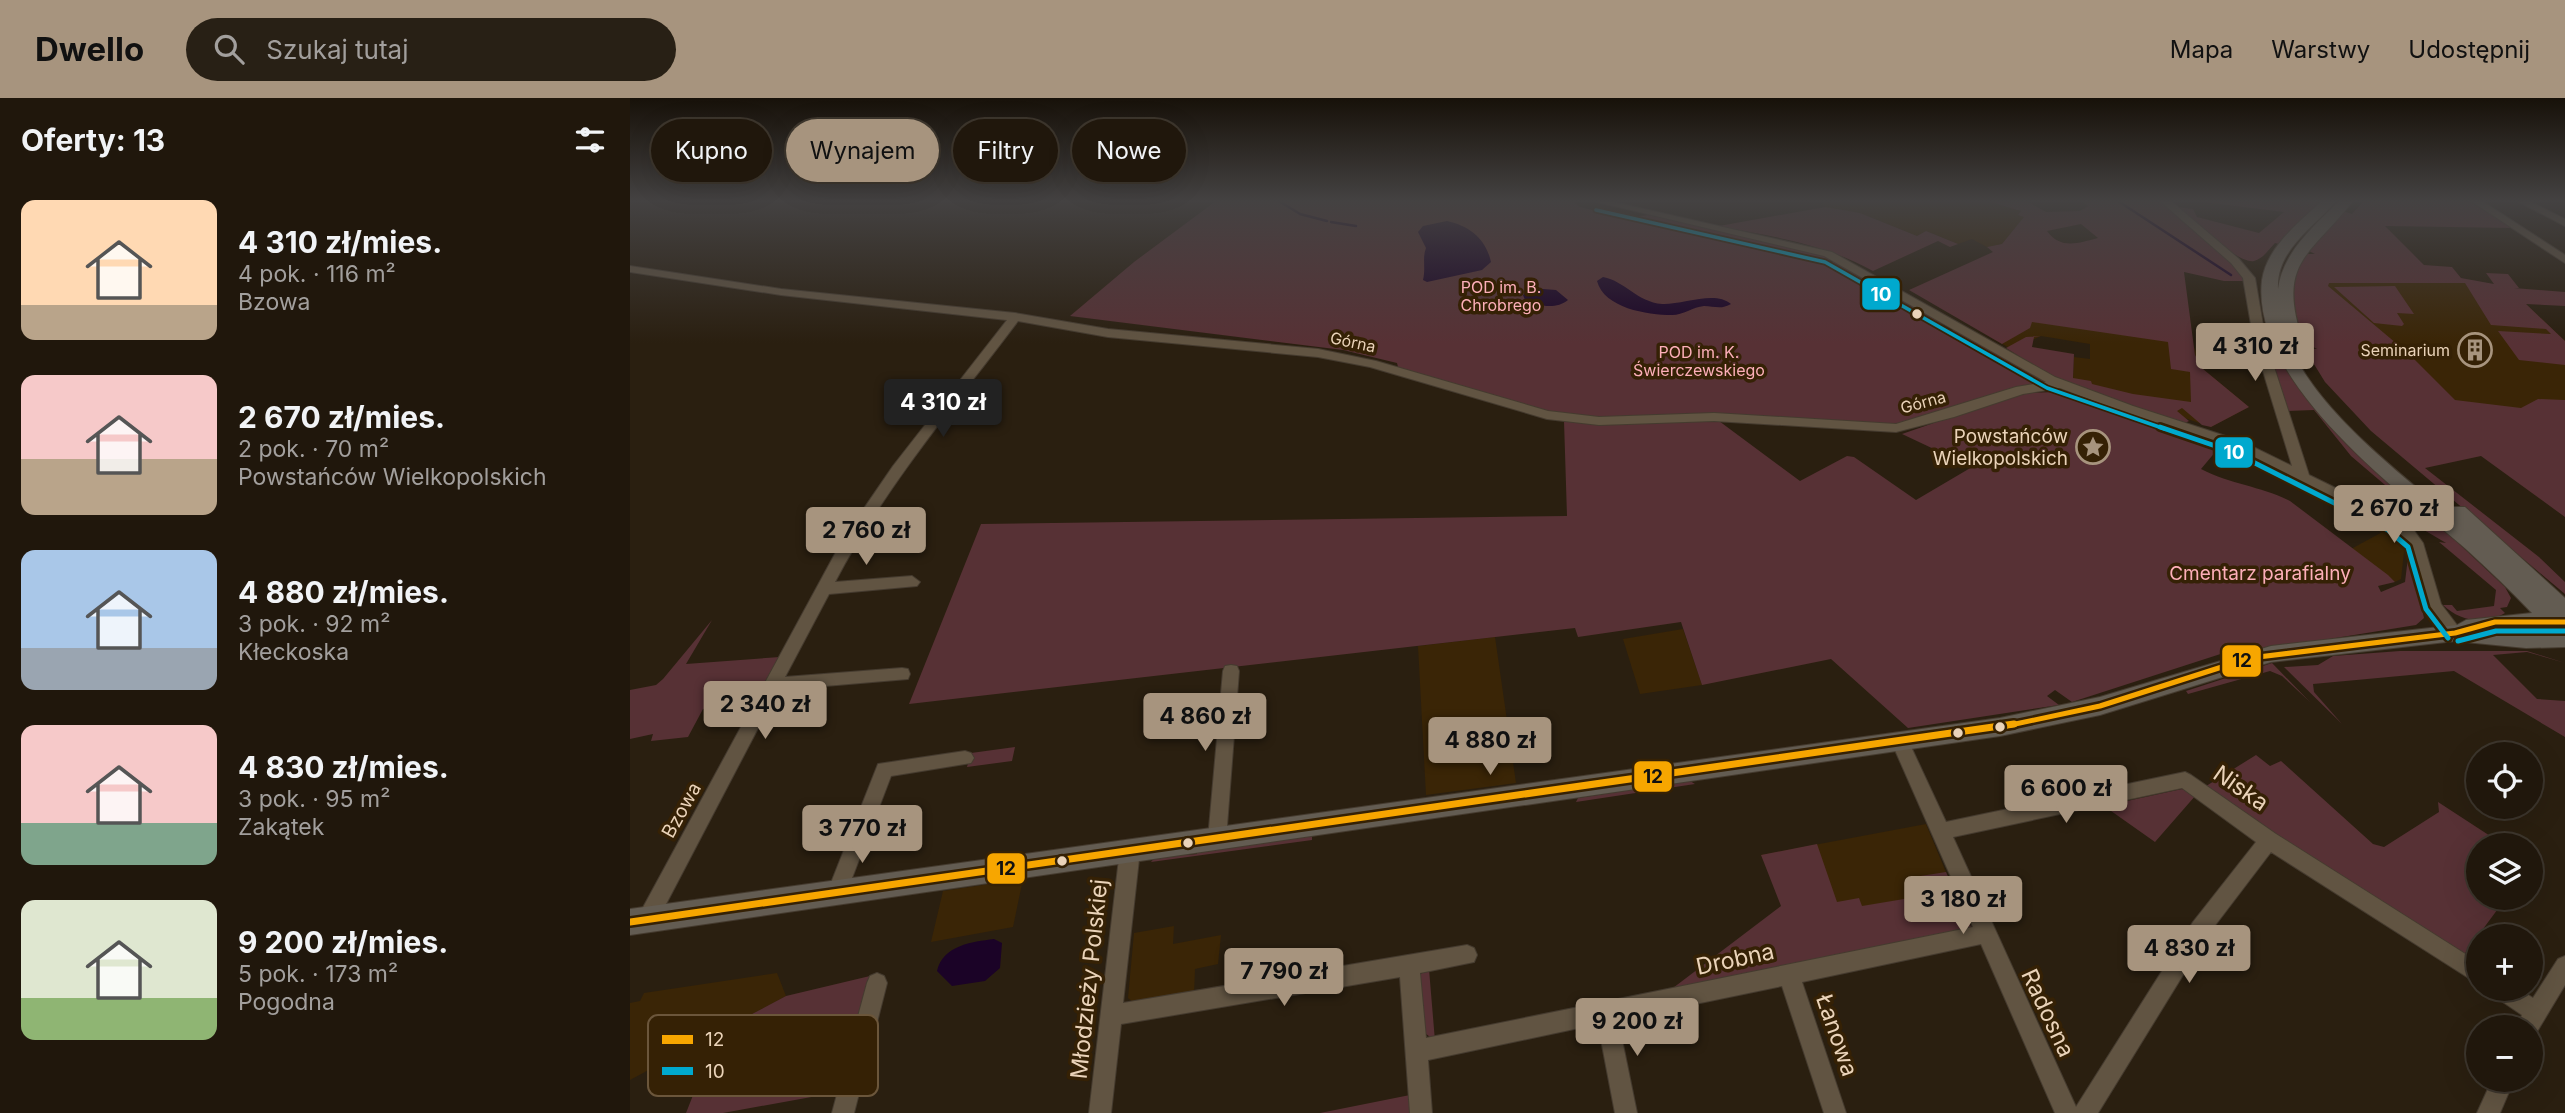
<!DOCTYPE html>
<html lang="pl">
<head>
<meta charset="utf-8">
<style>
	:root { --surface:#20170c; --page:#282015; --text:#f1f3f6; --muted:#a29f9d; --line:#3d362d; --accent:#a7947e }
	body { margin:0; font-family:Inter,sans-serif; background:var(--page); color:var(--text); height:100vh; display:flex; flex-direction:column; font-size:26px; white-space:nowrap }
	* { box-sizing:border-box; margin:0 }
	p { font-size:23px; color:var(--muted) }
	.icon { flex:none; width:38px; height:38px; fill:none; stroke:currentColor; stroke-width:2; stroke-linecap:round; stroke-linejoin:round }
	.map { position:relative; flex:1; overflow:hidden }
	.drawer { display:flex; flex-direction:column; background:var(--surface); width:630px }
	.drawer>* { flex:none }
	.top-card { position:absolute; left:21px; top:21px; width:665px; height:63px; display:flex; gap:14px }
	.fabs { position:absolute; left:1836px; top:644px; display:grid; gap:14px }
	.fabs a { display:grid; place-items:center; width:77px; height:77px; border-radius:50%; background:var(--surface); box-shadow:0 7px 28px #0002,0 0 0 2px var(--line); font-size:35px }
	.price { position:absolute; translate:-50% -60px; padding:0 16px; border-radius:7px; background:var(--accent); color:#111; font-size:23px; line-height:46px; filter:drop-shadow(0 2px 4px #0008) }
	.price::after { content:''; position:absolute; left:50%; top:42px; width:21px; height:16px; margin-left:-10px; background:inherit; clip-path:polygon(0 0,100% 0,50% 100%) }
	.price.on { background:#222; color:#fff }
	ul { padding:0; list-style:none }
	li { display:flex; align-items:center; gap:21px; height:175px; padding:0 21px }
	li span { display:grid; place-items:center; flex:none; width:196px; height:140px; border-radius:14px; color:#555 }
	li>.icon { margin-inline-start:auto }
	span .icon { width:84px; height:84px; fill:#fffc; stroke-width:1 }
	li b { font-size:30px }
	h2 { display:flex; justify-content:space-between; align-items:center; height:84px; padding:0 21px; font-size:30px }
	.tag { padding:0 24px; border-radius:32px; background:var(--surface); box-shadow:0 7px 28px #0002,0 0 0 2px var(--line); font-size:24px; line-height:63px }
	.tag.on { background:var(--accent); color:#111 }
	header { display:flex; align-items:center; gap:42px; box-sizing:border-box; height:98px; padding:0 35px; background:var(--accent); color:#111 }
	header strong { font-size:33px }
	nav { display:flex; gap:38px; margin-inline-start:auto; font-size:24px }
	.search { width:490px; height:63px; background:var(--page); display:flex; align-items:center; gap:18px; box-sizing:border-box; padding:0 24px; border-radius:38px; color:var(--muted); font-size:26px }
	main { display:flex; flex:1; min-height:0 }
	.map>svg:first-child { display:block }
</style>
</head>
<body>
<header>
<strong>Dwello</strong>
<div class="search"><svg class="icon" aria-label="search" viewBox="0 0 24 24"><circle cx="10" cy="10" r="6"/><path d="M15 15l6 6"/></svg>Szukaj tutaj</div>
<nav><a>Mapa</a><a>Warstwy</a><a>Udostępnij</a></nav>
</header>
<main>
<section class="drawer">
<h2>Oferty: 13<svg class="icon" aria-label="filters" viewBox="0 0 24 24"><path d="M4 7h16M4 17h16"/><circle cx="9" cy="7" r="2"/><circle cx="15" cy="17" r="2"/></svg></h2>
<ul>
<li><span style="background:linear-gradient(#ffd9b3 75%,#b9a48a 0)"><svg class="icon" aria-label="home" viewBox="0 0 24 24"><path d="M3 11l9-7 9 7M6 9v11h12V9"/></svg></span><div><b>4 310 zł/mies.</b><p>4 pok. · 116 m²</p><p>Bzowa</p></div></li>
<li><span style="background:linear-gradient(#f6c9c9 60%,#b9a48a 0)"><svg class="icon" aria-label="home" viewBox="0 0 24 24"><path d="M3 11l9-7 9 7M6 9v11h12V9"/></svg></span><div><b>2 670 zł/mies.</b><p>2 pok. · 70 m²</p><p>Powstańców Wielkopolskich</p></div></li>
<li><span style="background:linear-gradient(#a9c7e8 70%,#9aa5b1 0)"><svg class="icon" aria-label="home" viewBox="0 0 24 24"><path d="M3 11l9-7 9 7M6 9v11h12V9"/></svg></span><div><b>4 880 zł/mies.</b><p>3 pok. · 92 m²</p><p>Kłeckoska</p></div></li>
<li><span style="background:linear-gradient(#f6c9c9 70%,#7fa58c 0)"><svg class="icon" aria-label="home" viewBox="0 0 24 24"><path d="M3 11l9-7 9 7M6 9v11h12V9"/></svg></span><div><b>4 830 zł/mies.</b><p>3 pok. · 95 m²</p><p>Zakątek</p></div></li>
<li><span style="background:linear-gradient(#dfe7d0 70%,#8fb573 0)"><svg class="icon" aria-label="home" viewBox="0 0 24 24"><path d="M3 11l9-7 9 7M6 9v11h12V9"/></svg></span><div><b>9 200 zł/mies.</b><p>5 pok. · 173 m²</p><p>Pogodna</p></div></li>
</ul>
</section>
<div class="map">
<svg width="1935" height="1015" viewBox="0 0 1935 1015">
	<rect width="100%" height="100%" fill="#2a1f10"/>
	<path fill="#3a2506" d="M 1197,103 L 1357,103 L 1391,113 L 1395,119 L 1372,146 L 1357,149 L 1342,141 L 1328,146 L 1296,133 L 1287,138 L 1230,115 L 1198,112 L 1191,105 Z
		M 1463,171 L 1562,244 L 1573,271 L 1619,309 L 1581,329 L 1443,282 L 1444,259 L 1460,261 L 1460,246 L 1411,238 L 1381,251 L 1364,241 Z
		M 1677,179 L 1806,180 L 1879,190 L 1935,243 L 1935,411 Z
		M 1758,431 L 1775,445 L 1771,481 L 1765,484 L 1721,451 Z
		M 1053,531 L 1072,587 L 1010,596 L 993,541 Z
		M 865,539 L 886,685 L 796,697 L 788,548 Z
		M 1296,726 L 1327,801 L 1181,857 L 1131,757 Z
		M 393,781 L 383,829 L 301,844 L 313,793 Z
		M 544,828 L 543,846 L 591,837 L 588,866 L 565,871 L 564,896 L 505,906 L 498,900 L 504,835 Z
		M 147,875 L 156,898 L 0,982 L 0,905 L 10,903 L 14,895 Z"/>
	<path fill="#573135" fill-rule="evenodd" d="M 586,103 L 943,103 L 950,109 L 995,120 L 1018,117 L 1182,152 L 1202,160 L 1199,162 L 1202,164 L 1206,162 L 1296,214 L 1321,233 L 1325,231 L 1419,285 L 1261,328 L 970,320 L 924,316 L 768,269 L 767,265 L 713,252 L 440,218 L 504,164 Z
		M 1357,103 L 1397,103 L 1416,114 L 1450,113 L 1458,108 L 1452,103 L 1531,103 L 1604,165 L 1614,180 L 1613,183 L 1594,183 L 1554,174 L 1565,257 L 1573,271 L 1619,309 L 1581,329 L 1572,327 L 1552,310 L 1547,313 L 1559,323 L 1555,325 L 1539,321 L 1427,282 L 1376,250 L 1396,239 L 1411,238 L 1404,239 L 1402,249 L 1444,256 L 1443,280 L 1461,283 L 1462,286 L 1503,296 L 1561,304 L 1560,274 L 1541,271 L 1538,244 L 1402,224 L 1400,230 L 1372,246 L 1279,192 L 1363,154 L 1357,149 L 1372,146 L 1394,119 L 1388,117 L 1391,113 ZM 1451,126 L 1468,140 C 1448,145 1431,152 1417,133 Z
		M 1566,103 L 1684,103 L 1689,106 L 1649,146 L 1645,145 C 1638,152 1634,160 1624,163 C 1609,167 1558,121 1547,109 L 1563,111 L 1567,119 L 1629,135 L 1654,114 Z
		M 1734,103 L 1838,103 L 1884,130 L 1755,128 L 1794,167 L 1822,169 L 1831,180 L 1864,186 L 1856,175 L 1878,176 L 1889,190 L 1884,190 L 1935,194 L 1935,208 L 1896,206 L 1935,243 L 1935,267 L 1889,262 L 1868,233 L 1921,236 L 1916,231 L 1861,227 L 1835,185 L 1699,185 L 1698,188 L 1779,256 L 1825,302 L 1891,310 L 1908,301 L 1935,302 L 1935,419 L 1851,358 L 1795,370 L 1909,459 L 1935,484 L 1935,496 L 1741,333 L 1695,284 L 1674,250 L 1687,251 L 1670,242 L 1660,198 L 1672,156 L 1685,156 L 1675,151 L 1713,113 L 1722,116 Z
		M 1195,109 L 1230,115 L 1287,138 L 1296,133 L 1328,146 L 1320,149 L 1308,143 L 1243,173 C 1189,144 1147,140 1089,128 Z
		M 1765,188 L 1784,216 L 1767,215 L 1774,226 L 1772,228 L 1744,225 L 1704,189 Z
		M 1637,246 L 1645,248 L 1793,412 L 1875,489 L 1881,500 L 1877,509 L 1870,510 L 1875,515 C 1853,528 1830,523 1813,507 L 1822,507 L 1827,513 L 1864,508 L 1866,492 L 1809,444 L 1816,445 L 1767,416 L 1782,410 L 1721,358 L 1684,312 L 1657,313 Z
		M 1426,294 L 1592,346 L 1571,371 C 1602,387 1631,388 1660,403 L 1758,477 L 1765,484 L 1748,488 L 1751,494 L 1775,484 L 1779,451 L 1794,520 L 1786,527 L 1612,555 L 1606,551 L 1442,604 L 1425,592 L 1417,598 L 1429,607 L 1278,630 L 1201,561 L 1072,587 L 1051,524 L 948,539 L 945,530 L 279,606 L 351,426 L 937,418 L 934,323 L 969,327 L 1089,323 L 1170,383 L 1217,358 L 1224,359 L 1286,402 L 1342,369 L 1272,336 L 1390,295 Z
		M 82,522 L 56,566 L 150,559 L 127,605 L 73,611 L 58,639 L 21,643 L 23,636 L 0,641 L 0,592 L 26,587 L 33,581 Z
		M 1770,553 L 1897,553 L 1935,565 L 1897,554 L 1863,557 L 1907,601 L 1935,603 L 1935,639 L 1824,573 L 1683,586 L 1684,594 L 1712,626 L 1654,569 L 1688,567 L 1703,558 Z
		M 1642,565 L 1680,604 L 1652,578 L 1640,573 L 1558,596 L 1556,593 Z
		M 385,649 L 382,663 L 337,669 L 341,655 Z
		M 1626,657 L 1640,668 L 1651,663 L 1743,746 L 1754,749 L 1809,714 L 1808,704 L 1874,747 L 1848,747 L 1848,800 L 1876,800 L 1833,858 L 1573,690 Z
		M 1060,683 L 1065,686 L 946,704 L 948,700 Z
		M 1552,691 L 1566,697 L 1525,744 L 1474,708 Z
		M 682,737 L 682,742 L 521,764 L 526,758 L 556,754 L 556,757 L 567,756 L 567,752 Z
		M 1187,746 L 1207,804 L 1229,800 L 1232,808 L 1280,800 L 1278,792 L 1288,790 L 1284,779 L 1316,774 L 1342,831 L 1039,893 L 1151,808 L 1131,757 Z
		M 799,871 L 805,943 L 795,935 L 789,877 Z
		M 240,878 L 209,994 L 93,1015 L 56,1015 L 88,934 L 156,898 Z
		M 780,997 L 782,1015 L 690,1015 Z"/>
	<path fill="#1b0327" d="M 817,123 C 840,128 856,141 861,164 L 852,172 L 797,184 L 793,182 C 796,170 792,160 796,150 L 788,134 L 793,128 Z
		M 973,179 C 995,183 1007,204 1032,206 C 1052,207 1085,192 1101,206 C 1091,212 1084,208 1074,208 C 1063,209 1053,217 1042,217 C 1017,217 974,210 967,183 Z
		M 900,190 L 926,192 L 938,202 C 926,212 908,208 895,202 L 893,197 Z
		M 364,841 L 372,845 L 370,870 L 355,883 L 322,888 L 307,873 C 313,847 342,844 364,841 Z"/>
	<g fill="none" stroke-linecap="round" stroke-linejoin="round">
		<path stroke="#1b0327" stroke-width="2.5" d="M 649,103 L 670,116 L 697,123
			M 1488,103 L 1601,177
			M 701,124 L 726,128"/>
		<g stroke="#453b2f" stroke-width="2">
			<path id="minor" d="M 963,103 L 979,103 L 1202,154 L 1425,279 L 1503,308 L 1611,343 L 1662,368 L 1624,244 L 1613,180 L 1601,165 L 1530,103 L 1541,103 L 1609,161 L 1625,180 L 1636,244 L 1679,377 L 1767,420 L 1783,431 L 1793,445 L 1811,506 L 1833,535 L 1831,539 L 1819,539 L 1798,512 L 1779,446 L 1757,428 L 1601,349 L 1493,314 L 1430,290 L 1393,296 L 1324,319 L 1266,334 L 1084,323 L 969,327 L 917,321 L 740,269 L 688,259 L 478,239 L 388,223 C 324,308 254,390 205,484 L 282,478 L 290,484 L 287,488 L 199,496 L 155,579 L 272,570 L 278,571 L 280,576 L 278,581 L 148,592 L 24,829 L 17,831 L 10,829 L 7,822 L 10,815 L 213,441 L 263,368 L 377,222 L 151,197 L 0,174 L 0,168 L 151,191 L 385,215 L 478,231 L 688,251 L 746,263 L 918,313 L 969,319 L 1084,315 L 1266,326 L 1386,289 L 1416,284 L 1194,158 Z
				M 1841,103 L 1852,103 L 1935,157 L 1935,165 Z
				M 1887,103 L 1899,103 L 1935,121 L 1935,128 Z
				M 601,567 L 607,568 L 609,573 L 596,741 L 594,747 L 587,749 L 580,747 L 578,741 L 593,573 L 595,568 Z
				M 1270,636 L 1276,638 L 1316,724 L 1555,674 L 1561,677 L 1646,736 L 1848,864 L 1848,886 L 1641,754 L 1577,838 L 1468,1015 L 1425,1015 L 1351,846 L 1172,884 L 1216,1015 L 1194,1015 L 1152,888 L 988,922 L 1007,1015 L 985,1015 L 968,926 L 798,962 L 802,1015 L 780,1015 L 770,879 L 491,926 L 481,1015 L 459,1015 L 490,752 L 493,746 L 500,744 L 507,746 L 510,752 L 493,905 L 837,847 L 844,850 L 847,857 L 844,864 L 790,875 L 796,940 L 1343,829 L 1261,643 L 1264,638 ZM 1552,690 L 1626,744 L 1563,824 L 1446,1009 L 1323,739 Z
				M 335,653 L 341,655 L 344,660 L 341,665 L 261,678 L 214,801 L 207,804 L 200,801 L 197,795 L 248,666 Z
				M 1935,858 L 1935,887 L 1905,937 L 1900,938 L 1900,929 L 1886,929 L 1892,917 L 1864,898 L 1861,891 L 1889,891 L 1903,900 L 1928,861 Z
				M 247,875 L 254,878 L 257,885 L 224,1015 L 202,1015 L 237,885 L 240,878 Z
				M 1862,982 L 1884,982 L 1870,1015 L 1847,1015 Z"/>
		</g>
		<g stroke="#453b2f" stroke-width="2">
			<path id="major" d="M 1692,103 L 1706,103 C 1684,130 1646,151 1648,191 C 1653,154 1684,128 1709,103 L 1723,103 C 1680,158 1646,164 1673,243 L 1671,246 L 1660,247 C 1685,310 1769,375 1820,417 L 1821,409 L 1835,409 L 1935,500 L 1935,549 L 1896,550 L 1825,543 L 1641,564 L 1470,617 L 1370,638 L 0,837 L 0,811 L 1370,620 L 1470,599 L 1641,548 L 1827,527 L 1836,522 L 1902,515 C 1881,493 1859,472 1837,452 C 1768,392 1620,284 1632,182 C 1637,149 1669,124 1692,103 ZM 1888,530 L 1918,531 L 1920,533 L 1875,532 Z"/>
		</g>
		<use href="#minor" fill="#615442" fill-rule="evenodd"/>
		<use href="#major" fill="#635c52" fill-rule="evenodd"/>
		<g stroke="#352105" stroke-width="10">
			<path id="bus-1-far1" d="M 1376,628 L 1470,608 L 1620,560 L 1825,535 L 1865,524 L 1935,524"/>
		</g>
		<g stroke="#352105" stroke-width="12">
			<path id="bus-1" d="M 0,824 L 1384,626"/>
		</g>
		<g stroke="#352105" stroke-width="7">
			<path id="bus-2-far1" d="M 966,112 L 1195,164 L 1417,290 L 1535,331"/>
		</g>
		<g stroke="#352105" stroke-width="10">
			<path id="bus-2" d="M 1530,329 L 1603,354 L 1758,432 L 1778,449 L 1796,511 L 1818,540
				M 1828,543 L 1866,533 L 1935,533"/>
		</g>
		<use href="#bus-1-far1" stroke="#f7a600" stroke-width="5"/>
		<use href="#bus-1" stroke="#f7a600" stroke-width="7"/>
		<use href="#bus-2-far1" stroke="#00a9ce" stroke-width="3.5"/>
		<use href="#bus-2" stroke="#00a9ce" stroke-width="5"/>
	</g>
	<linearGradient id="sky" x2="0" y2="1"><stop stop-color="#171109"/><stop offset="0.42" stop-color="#444242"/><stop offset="1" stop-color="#444242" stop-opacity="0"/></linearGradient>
	<rect width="1935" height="245" fill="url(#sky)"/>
	<defs>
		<g id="building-ring" transform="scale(1.75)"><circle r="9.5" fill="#352105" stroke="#a7947e" stroke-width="1.5"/><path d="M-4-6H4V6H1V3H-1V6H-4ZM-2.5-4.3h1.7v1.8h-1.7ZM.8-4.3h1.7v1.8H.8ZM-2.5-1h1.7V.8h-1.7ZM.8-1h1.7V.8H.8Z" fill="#a7947e"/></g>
		<g id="sight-ring" transform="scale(1.75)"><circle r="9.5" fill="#352105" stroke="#a7947e" stroke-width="1.5"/><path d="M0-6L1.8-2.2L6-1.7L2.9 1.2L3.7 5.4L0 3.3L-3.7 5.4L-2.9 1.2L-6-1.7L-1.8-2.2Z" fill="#a7947e"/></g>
	</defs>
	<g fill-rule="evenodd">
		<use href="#building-ring" x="1845" y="252"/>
		<use href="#sight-ring" x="1463" y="349"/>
	</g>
	<g fill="#ead3b9" stroke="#352105" stroke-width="2.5">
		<circle cx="1287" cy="216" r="6"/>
		<circle cx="1370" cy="629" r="6"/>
		<circle cx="1328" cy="635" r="6"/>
		<circle cx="558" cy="745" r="6"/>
		<circle cx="432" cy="763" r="6"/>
	</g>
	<g text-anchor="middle" stroke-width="7" stroke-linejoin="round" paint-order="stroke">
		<g font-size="16" fill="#fdafb9" stroke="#352105">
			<text x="871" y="195">POD im. B.<tspan x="871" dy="18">Chrobrego</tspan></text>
			<text x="1069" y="260">POD im. K.<tspan x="1069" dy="18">Świerczewskiego</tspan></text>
		</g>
		<g font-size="16" fill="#ead3b9" stroke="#352105">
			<text transform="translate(723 244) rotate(12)" y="6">Górna</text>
			<text transform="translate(1293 304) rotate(-15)" y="6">Górna</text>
		</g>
		<g font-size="16" fill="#ead3b9" stroke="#352105" text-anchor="end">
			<text x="1820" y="258">Seminarium</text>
		</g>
		<g font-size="19" fill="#ead3b9" stroke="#352105" text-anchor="end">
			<text x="1438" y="345">Powstańców<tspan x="1438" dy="22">Wielkopolskich</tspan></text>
		</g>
		<g font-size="19" fill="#fdafb9" stroke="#352105">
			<text x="1630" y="482">Cmentarz parafialny</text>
		</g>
		<g font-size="19" fill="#ead3b9" stroke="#352105">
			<text transform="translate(51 712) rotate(-61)" y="7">Bzowa</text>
		</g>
		<g font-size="23" fill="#ead3b9" stroke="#352105">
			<text transform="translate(1611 690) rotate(35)" y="8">Niska</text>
			<text transform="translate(1105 861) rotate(-12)" y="8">Drobna</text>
			<text transform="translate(459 881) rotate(-84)" y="8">Młodzieży Polskiej</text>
			<text transform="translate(1418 915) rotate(65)" y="8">Radosna</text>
			<text transform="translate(1207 937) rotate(71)" y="8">Łanowa</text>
		</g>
	</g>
	<rect x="18" y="917" width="230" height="81" rx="10" fill="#352105" stroke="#6b563b" stroke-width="2"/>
	<rect x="32" y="937" width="31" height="9" fill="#f7a600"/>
	<rect x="32" y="969" width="31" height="8" fill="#00a9ce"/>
	<g font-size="19" fill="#ead3b9">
		<text x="75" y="948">12</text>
		<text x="75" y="980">10</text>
	</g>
	<g stroke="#352105" stroke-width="2.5">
		<rect x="1231" y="179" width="40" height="34" rx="7" fill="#00a9ce"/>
		<rect x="1584" y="338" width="40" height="33" rx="7" fill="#00a9ce"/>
		<rect x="1591" y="546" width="41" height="34" rx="7" fill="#f7a600"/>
		<rect x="1003" y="662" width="40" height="33" rx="7" fill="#f7a600"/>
		<rect x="356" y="754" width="40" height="33" rx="7" fill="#f7a600"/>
	</g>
	<g font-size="19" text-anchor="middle" font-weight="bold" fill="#fff">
		<text x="1251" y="203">10</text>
		<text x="1604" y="361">10</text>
	</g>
	<g font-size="19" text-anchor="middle" font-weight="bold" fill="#111">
		<text x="1612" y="569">12</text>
		<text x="1023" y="685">12</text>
		<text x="376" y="777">12</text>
	</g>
</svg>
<div class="fabs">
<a><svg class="icon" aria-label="locate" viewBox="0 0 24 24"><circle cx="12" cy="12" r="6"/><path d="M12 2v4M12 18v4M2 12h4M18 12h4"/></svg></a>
<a><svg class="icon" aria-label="layers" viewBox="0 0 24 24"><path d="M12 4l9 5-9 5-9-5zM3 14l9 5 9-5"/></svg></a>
<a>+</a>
<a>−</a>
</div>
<b class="price" style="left:1625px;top:285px">4 310 zł</b>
<b class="price on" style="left:313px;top:341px">4 310 zł</b>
<b class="price" style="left:1764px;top:447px">2 670 zł</b>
<b class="price" style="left:236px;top:469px">2 760 zł</b>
<b class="price" style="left:135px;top:643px">2 340 zł</b>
<b class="price" style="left:575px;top:655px">4 860 zł</b>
<b class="price" style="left:860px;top:679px">4 880 zł</b>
<b class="price" style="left:1436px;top:727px">6 600 zł</b>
<b class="price" style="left:232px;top:767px">3 770 zł</b>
<b class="price" style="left:1333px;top:838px">3 180 zł</b>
<b class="price" style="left:1559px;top:887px">4 830 zł</b>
<b class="price" style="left:654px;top:910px">7 790 zł</b>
<b class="price" style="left:1007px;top:960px">9 200 zł</b>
<div class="top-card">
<a class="tag">Kupno</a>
<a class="tag on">Wynajem</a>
<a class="tag">Filtry</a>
<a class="tag">Nowe</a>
</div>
</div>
</main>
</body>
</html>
